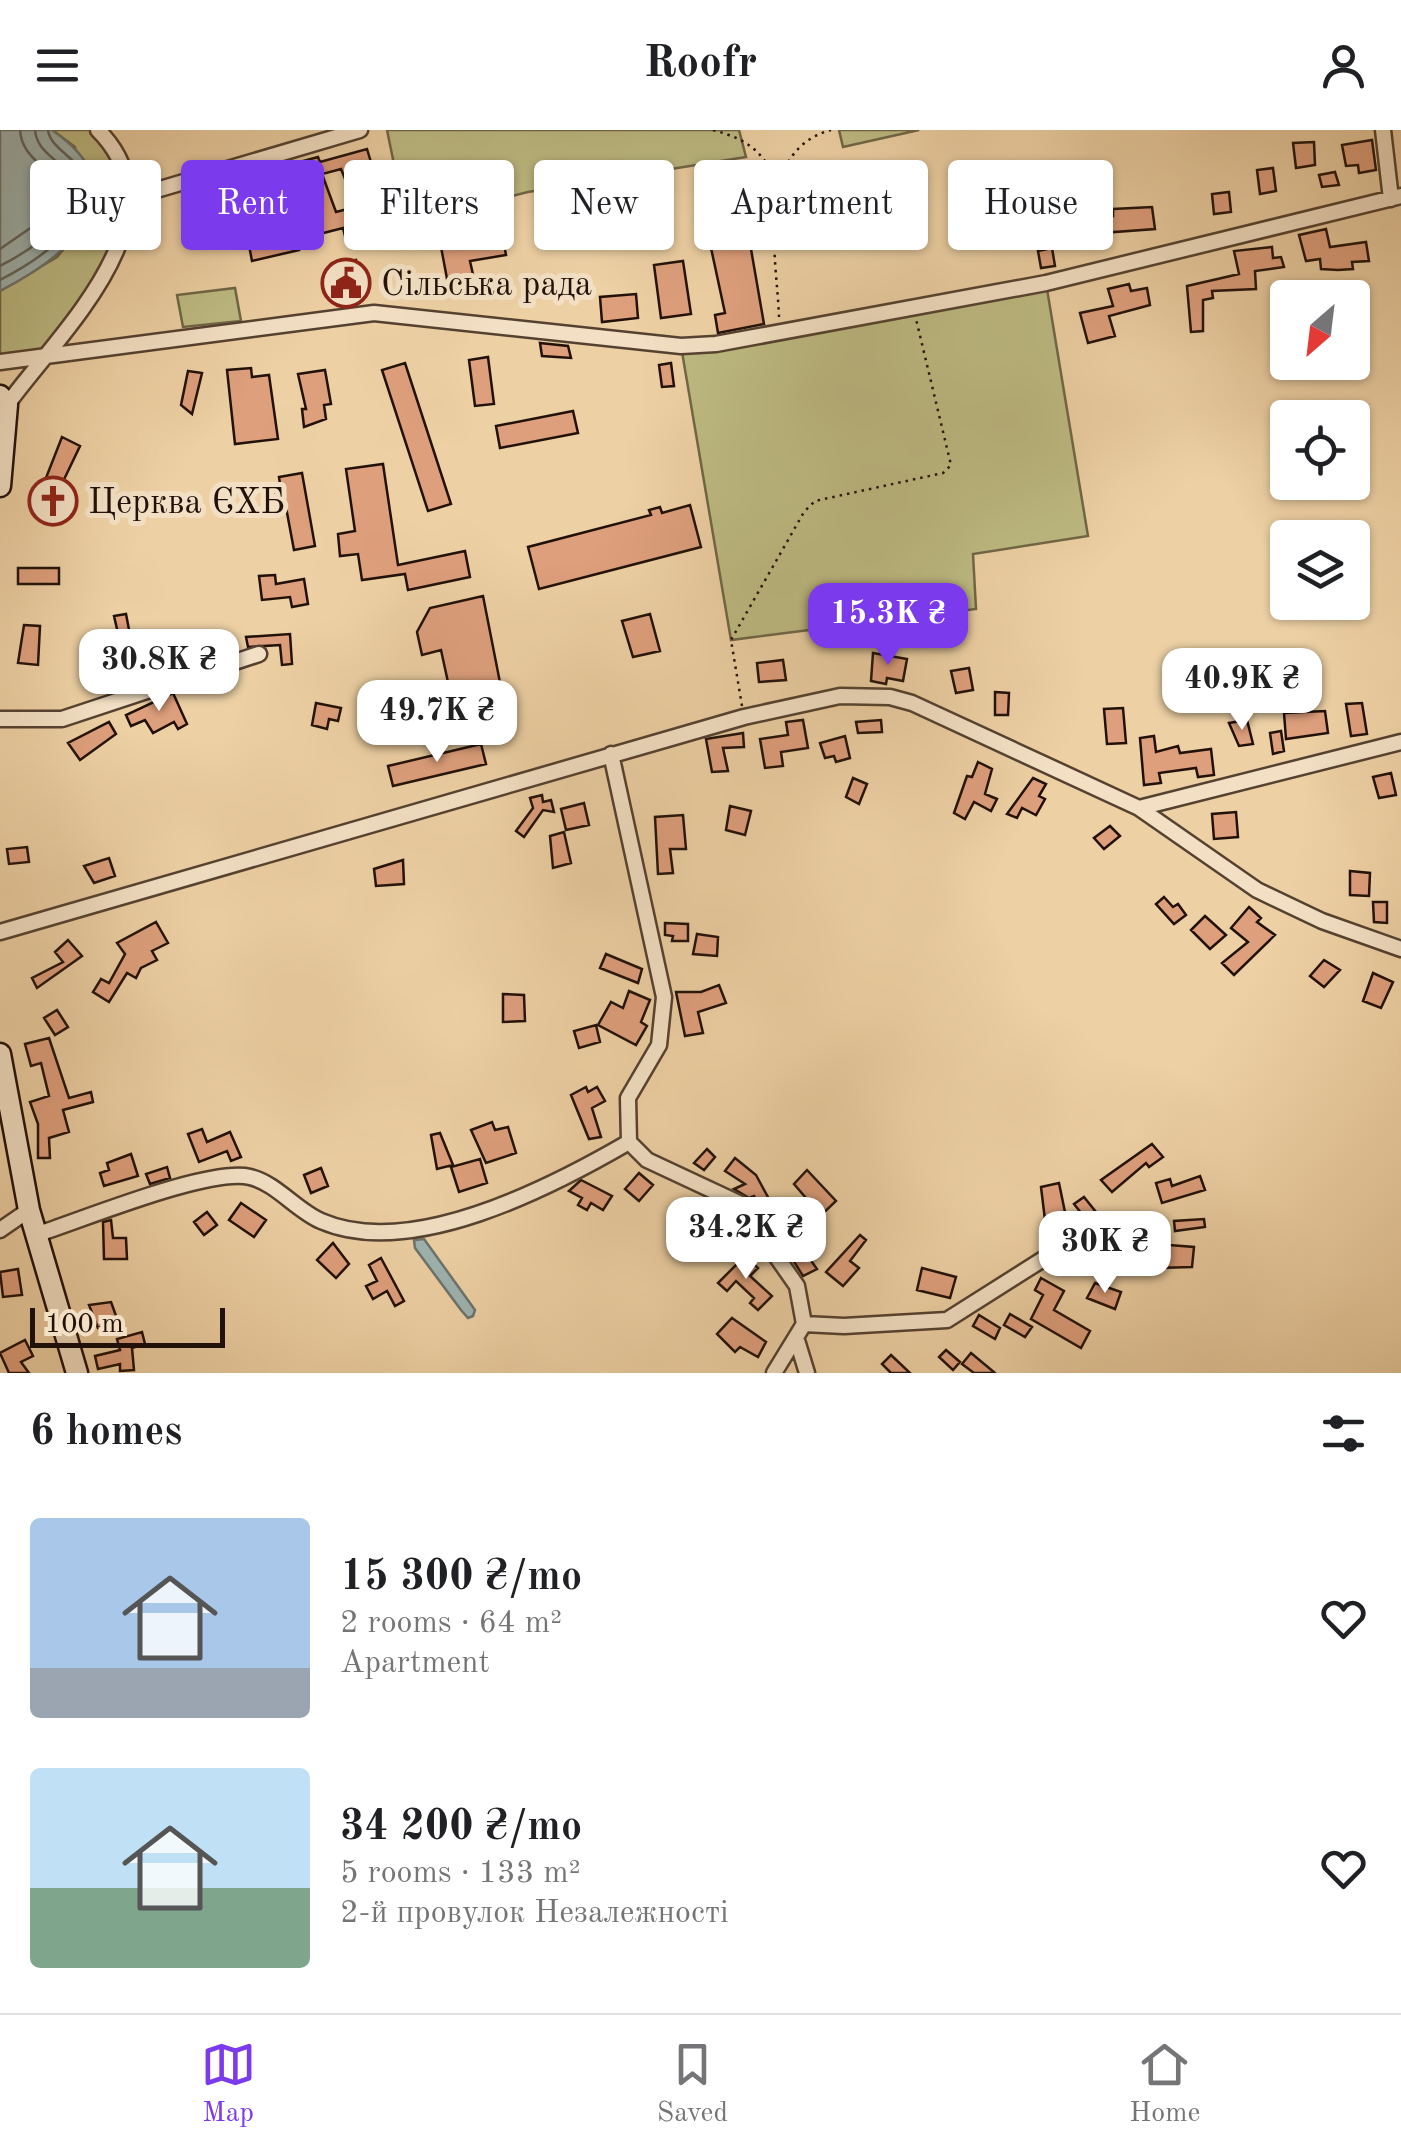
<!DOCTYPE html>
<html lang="en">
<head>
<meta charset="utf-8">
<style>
	:root { --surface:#fff; --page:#f2f2f2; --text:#202124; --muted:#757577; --line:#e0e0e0; --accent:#7c3aed }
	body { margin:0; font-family:"Old Standard TT",serif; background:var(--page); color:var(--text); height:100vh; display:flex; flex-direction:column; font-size:38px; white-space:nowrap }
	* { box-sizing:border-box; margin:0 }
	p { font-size:32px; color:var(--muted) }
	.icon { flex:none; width:55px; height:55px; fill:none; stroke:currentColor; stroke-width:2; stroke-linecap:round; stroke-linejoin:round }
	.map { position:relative; height:1243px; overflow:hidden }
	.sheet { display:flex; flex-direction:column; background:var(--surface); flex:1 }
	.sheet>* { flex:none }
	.top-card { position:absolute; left:30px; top:30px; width:1342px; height:90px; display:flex; gap:20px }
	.needle { width:65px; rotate:208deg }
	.fabs { position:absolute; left:1270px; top:150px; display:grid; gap:20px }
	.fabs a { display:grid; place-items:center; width:100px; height:100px; border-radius:10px; background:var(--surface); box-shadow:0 2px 8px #0004; font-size:50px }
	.scale { position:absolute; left:30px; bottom:25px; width:195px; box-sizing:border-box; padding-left:10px; border:5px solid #221109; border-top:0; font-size:28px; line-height:35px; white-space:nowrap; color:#221109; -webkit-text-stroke:8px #f3e0c4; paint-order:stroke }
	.price { position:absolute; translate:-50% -85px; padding:0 22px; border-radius:20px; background:#fff; color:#222; font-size:32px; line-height:65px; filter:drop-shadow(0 2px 5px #0008) }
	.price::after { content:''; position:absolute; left:50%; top:60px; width:30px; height:22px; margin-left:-15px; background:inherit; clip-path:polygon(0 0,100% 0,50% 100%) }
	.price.on { background:var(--accent); color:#fff }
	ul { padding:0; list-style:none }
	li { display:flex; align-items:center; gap:30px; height:250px; padding:0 30px }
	li span { display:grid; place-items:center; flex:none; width:280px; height:200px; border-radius:10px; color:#555 }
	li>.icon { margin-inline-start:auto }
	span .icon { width:120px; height:120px; fill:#fffc; stroke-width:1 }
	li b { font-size:42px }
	h2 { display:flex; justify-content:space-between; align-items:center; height:120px; padding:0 30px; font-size:42px }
	.pill { padding:0 35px; border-radius:10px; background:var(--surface); box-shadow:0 2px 8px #0004; font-size:35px; line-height:90px }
	.pill.on { background:var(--accent); color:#fff }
	header { display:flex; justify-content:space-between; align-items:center; height:130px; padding:0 30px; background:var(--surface); font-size:45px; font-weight:800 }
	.dock { display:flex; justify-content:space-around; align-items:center; height:140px; border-top:2px solid var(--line); background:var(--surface); font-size:28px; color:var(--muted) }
	.dock a { display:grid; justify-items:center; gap:5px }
	.dock .on { color:var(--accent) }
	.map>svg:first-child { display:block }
</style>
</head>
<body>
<header><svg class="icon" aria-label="menu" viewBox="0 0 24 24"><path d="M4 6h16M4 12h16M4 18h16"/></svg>Roofr<svg class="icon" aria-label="person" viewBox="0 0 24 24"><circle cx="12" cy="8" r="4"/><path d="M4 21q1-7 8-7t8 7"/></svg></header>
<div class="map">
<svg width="1401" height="1243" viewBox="0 0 1401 1243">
	<rect width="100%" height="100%" fill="#edd0a4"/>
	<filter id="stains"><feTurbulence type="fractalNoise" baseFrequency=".002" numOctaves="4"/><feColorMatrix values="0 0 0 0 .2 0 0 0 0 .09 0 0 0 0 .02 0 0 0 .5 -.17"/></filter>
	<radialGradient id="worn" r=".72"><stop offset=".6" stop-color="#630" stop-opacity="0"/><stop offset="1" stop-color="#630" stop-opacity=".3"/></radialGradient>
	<path fill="#bdba82" stroke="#706646" stroke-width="2.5" d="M 52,0 L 98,0 L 119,27 L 123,106 L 43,225 L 0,232 L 0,161 L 57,127 L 83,96 L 75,17 Z
		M 387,0 L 739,0 L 746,27 L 528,62 L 406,93 Z
		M 839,0 L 919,0 L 843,17 Z
		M 1046,153 L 1088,406 L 973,424 L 976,479 L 731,510 L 681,216 Z
		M 235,158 L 241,191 L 183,197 L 177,165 Z"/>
	<path fill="#9eb4b1" stroke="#6c736e" stroke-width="2.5" d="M 0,0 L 52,0 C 144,63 68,126 0,161 Z
		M 424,1109 L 475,1180 L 473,1186 L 468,1188 L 461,1180 L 415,1118 L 414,1110 Z"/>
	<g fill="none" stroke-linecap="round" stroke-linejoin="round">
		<path stroke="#60625d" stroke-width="2.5" d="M 0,119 L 42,90 L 58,61 C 52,35 22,31 20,0
			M 0,136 C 27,122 94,82 67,43 C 56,27 37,22 35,0
			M 0,150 C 33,133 107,88 81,41 C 73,26 50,17 48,0"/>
	</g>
	<path fill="#de9f7c" stroke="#221109" stroke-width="2.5" d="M 1372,10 L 1376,40 L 1359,43 L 1358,35 L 1346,36 L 1342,15 Z
		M 1314,12 L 1315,35 L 1296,38 L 1293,13 Z
		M 367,19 L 376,49 L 348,56 L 341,39 L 322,44 L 336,82 L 382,70 L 389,96 L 345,106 L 343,98 L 296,110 L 299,120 L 252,131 L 247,105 L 304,94 L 303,88 L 309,87 L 296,33 L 318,27 L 320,32 Z
		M 1273,38 L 1276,61 L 1260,64 L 1257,40 Z
		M 1335,42 L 1339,55 L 1322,57 L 1319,45 Z
		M 281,51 L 286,73 L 241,82 L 236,60 Z
		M 1229,62 L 1231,82 L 1214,84 L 1212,64 Z
		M 1152,77 L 1155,99 L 1102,103 L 1102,110 L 1085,112 L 1082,89 L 1113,86 L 1113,79 Z
		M 1042,85 L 1044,110 L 1012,113 L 1009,87 Z
		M 463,96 L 465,106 L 508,99 L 510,113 L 504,114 L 506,125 L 470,131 L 474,149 L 448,154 L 438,101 Z
		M 747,96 L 764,194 L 718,203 L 715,185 L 725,183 L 708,104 Z
		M 1326,99 L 1330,117 L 1366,112 L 1369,131 L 1352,132 L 1353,139 L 1338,140 L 1321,139 L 1320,129 L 1306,131 L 1299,105 Z
		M 1272,117 L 1273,128 L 1281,127 L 1284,137 L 1255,141 L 1256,159 L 1212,161 L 1213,168 L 1203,170 L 1203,201 L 1191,202 L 1187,156 L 1239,144 L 1234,121 Z
		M 1052,118 L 1055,136 L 1041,138 L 1038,121 Z
		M 356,130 L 361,167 L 336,170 L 331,134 Z
		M 683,131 L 691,184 L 661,188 L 654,135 Z
		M 1129,154 L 1131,161 L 1147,158 L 1150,175 L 1109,186 L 1115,206 L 1088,213 L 1080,183 L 1113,176 L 1108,159 Z
		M 636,164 L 638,188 L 602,192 L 600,167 Z
		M 540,213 L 568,216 L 571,228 L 542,226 Z
		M 488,227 L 494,274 L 475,276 L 469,230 Z
		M 405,233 L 451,374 L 428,381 L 382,240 Z
		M 671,233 L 674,256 L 662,257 L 659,235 Z
		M 251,238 L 252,247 L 269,245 L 278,309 L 235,314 L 227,240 Z
		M 325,240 L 331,274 L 324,275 L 326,289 L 304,297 L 302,279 L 306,279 L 298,244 Z
		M 188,241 L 202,243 L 192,284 L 181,275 Z
		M 573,281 L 578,303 L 500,318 L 496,296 Z
		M 62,307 L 80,316 L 58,362 L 72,367 L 66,386 L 35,376 Z
		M 383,334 L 398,435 L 465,421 L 470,447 L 408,460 L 405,444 L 362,450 L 358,424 L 340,426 L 338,404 L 355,401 L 346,339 Z
		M 302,343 L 315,416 L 294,420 L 285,372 L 275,373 L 272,355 L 280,354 L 279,347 Z
		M 690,375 L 701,417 L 539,459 L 528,417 L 651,385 L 649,380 L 660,377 L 662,383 Z
		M 18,438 L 59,438 L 59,454 L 18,454 Z
		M 275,445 L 276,454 L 304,449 L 308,474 L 292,477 L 290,467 L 262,470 L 259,446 Z
		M 483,466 L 505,578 L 456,589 L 441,520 L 422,525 L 417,502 L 430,478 Z
		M 126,484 L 135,531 L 169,520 L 172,541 L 130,555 L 114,486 Z
		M 650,484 L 660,521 L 633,527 L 622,491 Z
		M 24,495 L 40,496 L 38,535 L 18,533 Z
		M 290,504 L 292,534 L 282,535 L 280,515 L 248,517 L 246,507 Z
		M 873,523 L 907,529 L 903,551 L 887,548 L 886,554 L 871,551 Z
		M 783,530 L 786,550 L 759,552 L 757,533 Z
		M 969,538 L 973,560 L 956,563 L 951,541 Z
		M 995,562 L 1009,563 L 1008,585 L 995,585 Z
		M 173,563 L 187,594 L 178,599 L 174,592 L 153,603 L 145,590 L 131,596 L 126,585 Z
		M 316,573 L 341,578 L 338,591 L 329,589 L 327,599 L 312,595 Z
		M 1362,573 L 1367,604 L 1351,606 L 1346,574 Z
		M 1123,578 L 1126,613 L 1107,614 L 1104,579 Z
		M 1325,581 L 1328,603 L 1286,609 L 1284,583 Z
		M 803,590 L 808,618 L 781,622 L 783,636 L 765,638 L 760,609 L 788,605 L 786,592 Z
		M 881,590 L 882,602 L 858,603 L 856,592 Z
		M 1247,590 L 1253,614 L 1239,616 L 1229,593 Z
		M 109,592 L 116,604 L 80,630 L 68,613 Z
		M 1281,601 L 1284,621 L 1273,624 L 1270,603 Z
		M 743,603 L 744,617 L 723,618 L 728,641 L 712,642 L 706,609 Z
		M 845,606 L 850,628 L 836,632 L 834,626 L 825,628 L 820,613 Z
		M 1154,606 L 1156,622 L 1178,616 L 1180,623 L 1211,619 L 1214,645 L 1198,647 L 1196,638 L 1159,643 L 1161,653 L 1144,655 L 1140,608 Z
		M 481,614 L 486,634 L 393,656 L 388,636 Z
		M 978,632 L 992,639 L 985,664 L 997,669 L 991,681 L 974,672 L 965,689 L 954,683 L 967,646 L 972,647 Z
		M 1391,643 L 1396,665 L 1379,668 L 1373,647 Z
		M 853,648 L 867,654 L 859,674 L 846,667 Z
		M 1033,648 L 1046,654 L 1039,666 L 1045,669 L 1036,685 L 1022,678 L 1017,688 L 1007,684 Z
		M 542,665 L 543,672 L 551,670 L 554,682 L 543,680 L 524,707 L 516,701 L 533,678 L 530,668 Z
		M 584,673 L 589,695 L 566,700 L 561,679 Z
		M 730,676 L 751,681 L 745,705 L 726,700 Z
		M 1236,682 L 1238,707 L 1214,709 L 1212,684 Z
		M 683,685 L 686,719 L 670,719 L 673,743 L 658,744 L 655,687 Z
		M 1110,696 L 1120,706 L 1104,719 L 1094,708 Z
		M 564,702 L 571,733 L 553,738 L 550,706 Z
		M 27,717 L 29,732 L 9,734 L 7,719 Z
		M 109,728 L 115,746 L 94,753 L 84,736 Z
		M 403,730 L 404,754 L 376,756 L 374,739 Z
		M 1350,741 L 1370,743 L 1369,766 L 1350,765 Z
		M 1164,767 L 1173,777 L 1178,774 L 1186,785 L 1174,794 L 1156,774 Z
		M 1373,772 L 1387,772 L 1387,793 L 1374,792 Z
		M 1249,777 L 1261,788 L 1257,792 L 1275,805 L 1234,845 L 1222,833 L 1248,812 L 1231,798 Z
		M 1205,786 L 1226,805 L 1210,819 L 1191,800 Z
		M 156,792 L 168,813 L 152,821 L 157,830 L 141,838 L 136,848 L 127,843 L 109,872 L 93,862 L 101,849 L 109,853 L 125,824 L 117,813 Z
		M 665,793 L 688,794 L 688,811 L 672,811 L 673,806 L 665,805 Z
		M 697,804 L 718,807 L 717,826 L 693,824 Z
		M 68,810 L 82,826 L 37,858 L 32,848 L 63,832 L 55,822 Z
		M 606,824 L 642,839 L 638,853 L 600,838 Z
		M 1324,830 L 1340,840 L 1324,857 L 1310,846 Z
		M 1373,843 L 1393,852 L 1381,878 L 1363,871 Z
		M 719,855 L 726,873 L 698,882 L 703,903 L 685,906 L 676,862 L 701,862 Z
		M 629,861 L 650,870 L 641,892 L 647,896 L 636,915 L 598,895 L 611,872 L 623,878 Z
		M 503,864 L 524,865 L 525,891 L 503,892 Z
		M 57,880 L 68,897 L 55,905 L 44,888 Z
		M 596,895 L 600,912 L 579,918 L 574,901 Z
		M 49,908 L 69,968 L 91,962 L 93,972 L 63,980 L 69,1002 L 49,1008 L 50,1028 L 38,1028 L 38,994 L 30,972 L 49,966 L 41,933 L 31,936 L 25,914 Z
		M 586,957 L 588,962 L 597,957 L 605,971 L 592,978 L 601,1007 L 589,1009 L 571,965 Z
		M 492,992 L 495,1000 L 508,997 L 516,1023 L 486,1033 L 471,1000 Z
		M 202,999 L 207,1012 L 230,1002 L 241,1027 L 231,1031 L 227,1021 L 199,1032 L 188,1004 Z
		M 440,1003 L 453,1035 L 437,1039 L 431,1005 Z
		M 1152,1014 L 1163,1027 L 1149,1037 L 1146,1033 L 1112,1062 L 1101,1050 Z
		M 707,1019 L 715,1027 L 704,1040 L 694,1033 Z
		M 131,1024 L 138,1046 L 104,1056 L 100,1043 L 109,1040 L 107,1033 Z
		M 735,1028 L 756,1045 L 769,1069 L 758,1073 L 754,1066 L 749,1068 L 734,1059 L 745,1054 L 725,1041 Z
		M 480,1029 L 487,1053 L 459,1062 L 451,1037 Z
		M 167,1037 L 170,1048 L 150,1054 L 146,1044 Z
		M 321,1038 L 328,1056 L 311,1063 L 304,1045 Z
		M 807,1040 L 836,1071 L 813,1093 L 804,1083 L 812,1075 L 794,1054 Z
		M 639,1043 L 653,1055 L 639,1071 L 625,1059 Z
		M 1200,1046 L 1205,1060 L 1162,1073 L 1156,1053 L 1170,1049 L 1172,1056 Z
		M 581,1050 L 612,1066 L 603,1080 L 591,1073 L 587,1080 L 578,1075 L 582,1068 L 569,1061 Z
		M 1059,1053 L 1066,1087 L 1045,1090 L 1041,1057 Z
		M 1084,1067 L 1096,1082 L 1086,1089 L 1074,1074 Z
		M 241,1073 L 266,1090 L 254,1107 L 229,1090 Z
		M 207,1082 L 217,1095 L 204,1105 L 194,1092 Z
		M 1204,1089 L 1205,1097 L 1175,1101 L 1174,1091 Z
		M 111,1090 L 113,1108 L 126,1108 L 127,1129 L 104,1129 L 103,1092 Z
		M 1121,1094 L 1135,1094 L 1141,1099 L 1128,1108 L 1120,1102 Z
		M 860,1105 L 866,1110 L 850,1131 L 859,1138 L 843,1156 L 826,1142 Z
		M 333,1113 L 349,1134 L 336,1148 L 317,1130 Z
		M 799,1114 L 817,1139 L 803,1146 L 788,1122 Z
		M 1169,1115 L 1194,1117 L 1192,1137 L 1120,1139 L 1120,1116 Z
		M 1075,1122 L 1110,1139 L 1067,1134 Z
		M 745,1126 L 758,1138 L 750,1146 L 772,1166 L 758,1180 L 750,1173 L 754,1168 L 736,1151 L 727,1161 L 718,1153 Z
		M 381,1128 L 404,1171 L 395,1176 L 387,1161 L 373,1169 L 366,1156 L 377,1151 L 369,1135 Z
		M 922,1138 L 956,1147 L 950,1168 L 917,1160 Z
		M 18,1139 L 22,1165 L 3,1167 L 0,1142 Z
		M 1041,1148 L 1064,1161 L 1054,1180 L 1090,1201 L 1081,1218 L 1031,1189 L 1043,1165 L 1035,1160 Z
		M 1095,1153 L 1121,1162 L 1115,1179 L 1087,1168 Z
		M 111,1172 L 119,1194 L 98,1198 L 89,1175 Z
		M 1010,1184 L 1032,1197 L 1025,1207 L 1004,1195 Z
		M 979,1185 L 1000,1198 L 995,1209 L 973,1196 Z
		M 732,1188 L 766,1212 L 758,1227 L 740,1217 L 735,1222 L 717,1204 Z
		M 142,1202 L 145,1214 L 132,1218 L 134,1240 L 120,1241 L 120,1234 L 98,1239 L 95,1226 L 120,1220 L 117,1209 Z
		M 25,1210 L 33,1226 L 21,1232 L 29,1243 L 9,1243 L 0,1223 Z
		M 946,1220 L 960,1232 L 953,1240 L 939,1227 Z
		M 971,1223 L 995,1243 L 974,1243 L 962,1234 Z
		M 891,1225 L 910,1243 L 891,1243 L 882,1234 Z"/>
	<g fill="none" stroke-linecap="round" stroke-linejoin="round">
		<g stroke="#554130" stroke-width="19">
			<path id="street" d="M 1383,0 L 1391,69
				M 126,69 L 360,0
				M 0,232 L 374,183 L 681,216 L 716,214 L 1046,153 L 1401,66
				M 7,275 C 58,204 186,88 98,0
				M 0,589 L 62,589 L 259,524
				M 611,624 L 664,867 L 659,915 L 628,968 L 629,1012 L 647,1030 L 739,1073 L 797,1156 L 804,1194
				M 1139,678 L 1401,612
				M 0,802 L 744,587 L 840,566 L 890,567 L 912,573 L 1139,678 L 1257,760 L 1322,791 L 1401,819
				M 0,1100 L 29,1080
				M 38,1104 C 82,1090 210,1037 250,1047 C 276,1053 297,1081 321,1091 C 411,1130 550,1058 629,1012
				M 804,1194 L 844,1196 L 947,1190 L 1097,1095
				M 796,1207 L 807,1243
				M 774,1243 L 804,1194"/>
		</g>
		<g stroke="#221109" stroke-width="25">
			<path id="secondary" d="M 0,266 L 7,275 L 0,356
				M 0,924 L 29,1080 L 77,1243"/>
		</g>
		<path stroke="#221109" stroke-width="2.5" stroke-dasharray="2.5 5" stroke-linecap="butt" d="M 713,0 C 746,9 765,21 776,54
			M 779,187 C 777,128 753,21 831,0
			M 742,576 L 731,510 L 804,382 L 815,371 L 943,343 L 951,335 L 916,189"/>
		<use href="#street" stroke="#f3e0c4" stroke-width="14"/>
		<use href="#secondary" stroke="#f3e0c4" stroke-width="20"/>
	</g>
	<defs>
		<g id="civic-ring" transform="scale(2.5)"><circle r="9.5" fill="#f3e0c4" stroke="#8f2418" stroke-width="1.5"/><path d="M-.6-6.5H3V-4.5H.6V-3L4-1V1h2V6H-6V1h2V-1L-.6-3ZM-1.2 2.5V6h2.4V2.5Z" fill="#8f2418"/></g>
		<g id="church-ring" transform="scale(2.5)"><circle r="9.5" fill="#f3e0c4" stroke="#8f2418" stroke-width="1.5"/><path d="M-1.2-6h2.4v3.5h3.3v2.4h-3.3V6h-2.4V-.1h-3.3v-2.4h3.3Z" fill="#8f2418"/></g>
	</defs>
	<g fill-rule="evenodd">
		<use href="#civic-ring" x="346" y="153"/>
		<use href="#church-ring" x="53" y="371"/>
	</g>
	<g text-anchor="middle" stroke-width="10" stroke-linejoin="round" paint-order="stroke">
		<g font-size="35" fill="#221109" stroke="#f3e0c4" text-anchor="start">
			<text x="381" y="165">Сільська рада</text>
			<text x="88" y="383">Церква ЄХБ</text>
		</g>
	</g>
	<rect width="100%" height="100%" filter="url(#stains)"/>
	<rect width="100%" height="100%" fill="url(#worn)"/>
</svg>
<div class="fabs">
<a><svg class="needle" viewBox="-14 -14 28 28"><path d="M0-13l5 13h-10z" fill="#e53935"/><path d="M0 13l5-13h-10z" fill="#757577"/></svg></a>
<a><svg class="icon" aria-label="locate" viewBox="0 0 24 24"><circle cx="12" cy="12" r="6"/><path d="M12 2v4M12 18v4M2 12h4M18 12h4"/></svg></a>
<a><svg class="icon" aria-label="layers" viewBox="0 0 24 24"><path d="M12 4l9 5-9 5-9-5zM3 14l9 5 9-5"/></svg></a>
</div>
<div class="scale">100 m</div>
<b class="price on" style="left:888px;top:538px">15.3K ₴</b>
<b class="price" style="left:159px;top:584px">30.8K ₴</b>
<b class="price" style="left:1242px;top:603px">40.9K ₴</b>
<b class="price" style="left:437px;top:635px">49.7K ₴</b>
<b class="price" style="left:746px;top:1152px">34.2K ₴</b>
<b class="price" style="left:1105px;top:1166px">30K ₴</b>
<div class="top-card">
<a class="pill">Buy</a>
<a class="pill on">Rent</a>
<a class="pill">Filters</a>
<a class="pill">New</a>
<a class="pill">Apartment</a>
<a class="pill">House</a>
</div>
</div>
<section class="sheet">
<h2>6 homes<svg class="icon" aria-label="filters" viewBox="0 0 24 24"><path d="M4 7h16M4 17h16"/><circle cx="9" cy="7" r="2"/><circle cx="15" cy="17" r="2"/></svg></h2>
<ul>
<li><span style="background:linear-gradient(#a9c7e8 75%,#9aa5b1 0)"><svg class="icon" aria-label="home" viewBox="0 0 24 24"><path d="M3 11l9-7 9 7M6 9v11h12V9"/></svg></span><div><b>15 300 ₴/mo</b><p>2 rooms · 64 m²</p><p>Apartment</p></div><svg class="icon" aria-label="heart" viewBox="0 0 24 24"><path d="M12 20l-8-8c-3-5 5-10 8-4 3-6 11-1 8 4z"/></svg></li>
<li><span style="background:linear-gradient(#bfe0f5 60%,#7fa58c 0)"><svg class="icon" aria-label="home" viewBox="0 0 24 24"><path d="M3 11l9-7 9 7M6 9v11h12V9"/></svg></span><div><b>34 200 ₴/mo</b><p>5 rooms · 133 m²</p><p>2-й провулок Незалежності</p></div><svg class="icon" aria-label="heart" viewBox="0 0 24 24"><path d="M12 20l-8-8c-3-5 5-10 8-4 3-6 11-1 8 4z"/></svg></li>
</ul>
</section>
<nav class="dock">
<a class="on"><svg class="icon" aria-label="map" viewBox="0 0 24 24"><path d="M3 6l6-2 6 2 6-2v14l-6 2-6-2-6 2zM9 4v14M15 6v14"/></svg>Map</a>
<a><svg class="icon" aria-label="saved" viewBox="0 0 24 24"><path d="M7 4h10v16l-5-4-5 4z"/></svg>Saved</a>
<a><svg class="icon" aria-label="home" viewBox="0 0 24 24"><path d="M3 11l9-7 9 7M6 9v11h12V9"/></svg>Home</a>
</nav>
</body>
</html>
